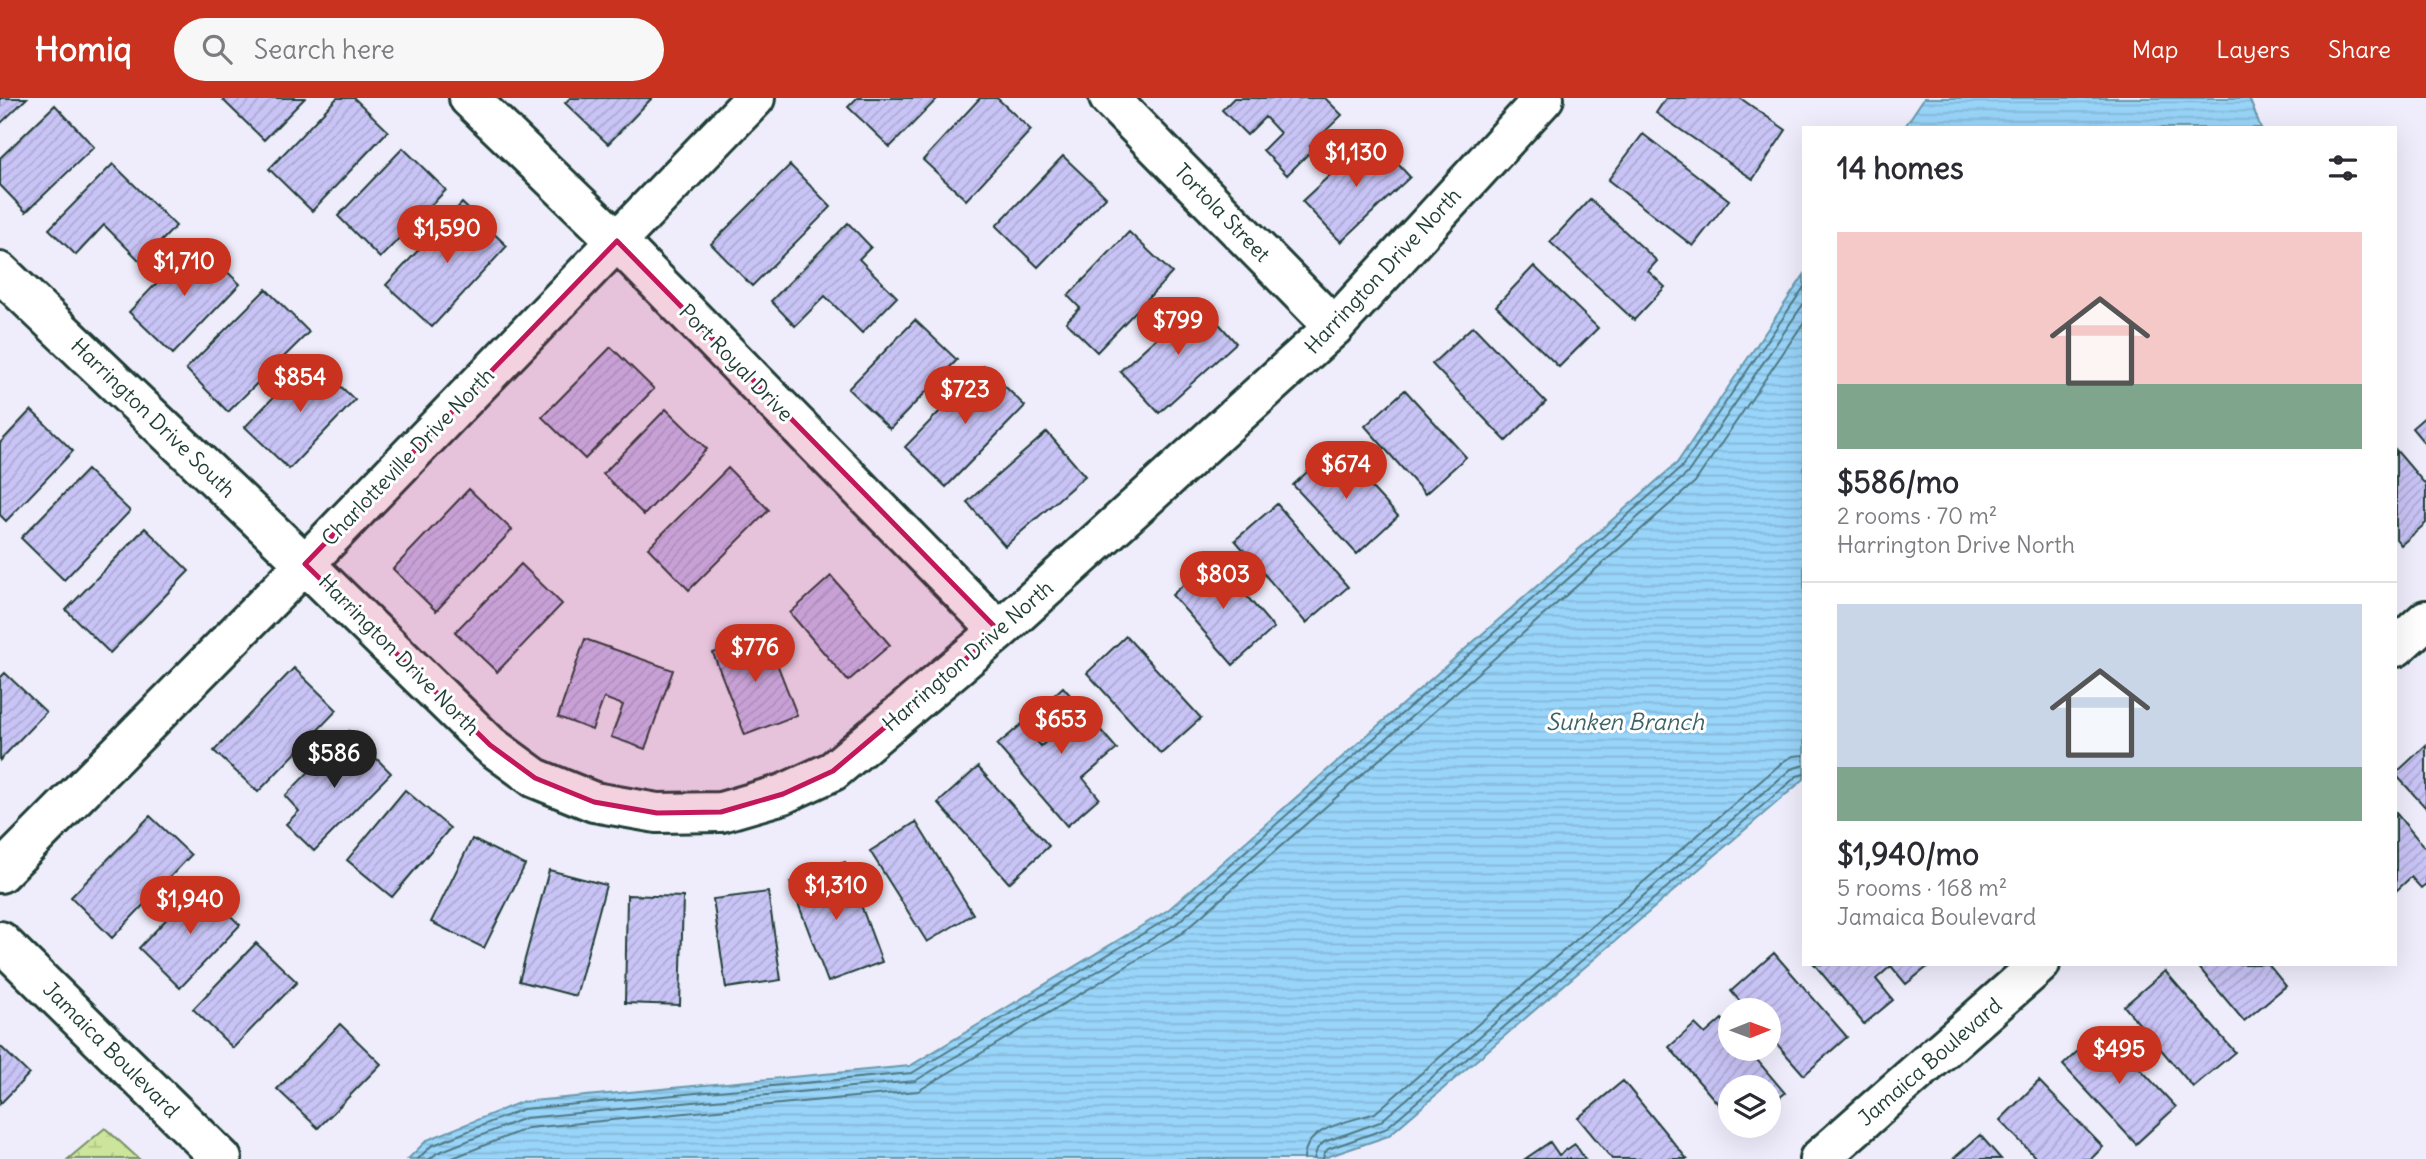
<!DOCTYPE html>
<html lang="en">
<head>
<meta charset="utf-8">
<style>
	:root { --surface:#fff; --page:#f7f7f7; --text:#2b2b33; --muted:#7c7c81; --line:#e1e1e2; --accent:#c8321e }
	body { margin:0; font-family:Delius,sans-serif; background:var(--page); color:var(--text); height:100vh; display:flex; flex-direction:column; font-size:26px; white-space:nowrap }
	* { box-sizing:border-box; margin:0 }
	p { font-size:23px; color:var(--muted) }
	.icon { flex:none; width:38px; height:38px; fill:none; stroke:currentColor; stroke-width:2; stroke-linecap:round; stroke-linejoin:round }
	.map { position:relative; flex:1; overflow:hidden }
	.panel { position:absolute; left:1802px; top:28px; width:595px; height:840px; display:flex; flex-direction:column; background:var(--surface); border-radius:0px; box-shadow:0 7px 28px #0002 }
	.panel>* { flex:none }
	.needle { width:46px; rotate:89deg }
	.controls { position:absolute; left:1718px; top:900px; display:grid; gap:14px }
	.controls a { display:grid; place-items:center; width:63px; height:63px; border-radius:50%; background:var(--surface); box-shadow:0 7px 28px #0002; font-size:35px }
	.price { position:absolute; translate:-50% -60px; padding:0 16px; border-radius:24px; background:var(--accent); color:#fff; font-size:23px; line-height:46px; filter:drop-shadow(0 2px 4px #0008) }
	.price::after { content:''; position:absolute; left:50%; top:42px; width:21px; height:16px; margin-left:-10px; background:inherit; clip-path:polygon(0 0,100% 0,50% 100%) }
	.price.selected { background:#222; color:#fff }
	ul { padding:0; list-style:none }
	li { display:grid; align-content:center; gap:14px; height:371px; padding:0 35px }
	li+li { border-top:2px solid var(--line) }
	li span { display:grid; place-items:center; height:217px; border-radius:0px; color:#555 }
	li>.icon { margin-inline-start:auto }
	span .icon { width:126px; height:126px; fill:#fffc; stroke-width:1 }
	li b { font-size:30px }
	h2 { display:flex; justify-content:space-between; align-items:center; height:84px; padding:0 35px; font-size:30px }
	header { display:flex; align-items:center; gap:42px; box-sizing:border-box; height:98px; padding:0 35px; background:var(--accent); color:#fff }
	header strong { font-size:33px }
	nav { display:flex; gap:38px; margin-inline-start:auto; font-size:24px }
	.search { width:490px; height:63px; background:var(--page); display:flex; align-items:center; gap:18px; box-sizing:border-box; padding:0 24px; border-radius:38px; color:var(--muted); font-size:26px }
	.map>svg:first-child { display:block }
</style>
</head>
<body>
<header>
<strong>Homiq</strong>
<div class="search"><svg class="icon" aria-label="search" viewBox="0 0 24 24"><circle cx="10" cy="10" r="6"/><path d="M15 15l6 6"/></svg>Search here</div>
<nav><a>Map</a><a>Layers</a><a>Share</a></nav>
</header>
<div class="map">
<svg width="2426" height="1061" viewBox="0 0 2426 1061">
	<defs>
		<pattern id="wetland-marsh" width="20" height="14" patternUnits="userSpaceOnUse" patternTransform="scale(1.75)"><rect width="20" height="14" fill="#cde59b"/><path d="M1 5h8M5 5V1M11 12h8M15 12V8" fill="none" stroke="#b0c586"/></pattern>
		<pattern id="water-rules" width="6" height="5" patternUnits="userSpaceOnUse" patternTransform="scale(1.75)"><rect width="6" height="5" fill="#99d4f9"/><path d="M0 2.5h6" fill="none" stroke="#83b7d6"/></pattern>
		<pattern id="building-hatch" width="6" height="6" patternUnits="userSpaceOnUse" patternTransform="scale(1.75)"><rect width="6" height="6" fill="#c9c4f6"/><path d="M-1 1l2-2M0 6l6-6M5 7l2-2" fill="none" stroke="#aca9d4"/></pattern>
	</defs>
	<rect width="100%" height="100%" fill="#efedfc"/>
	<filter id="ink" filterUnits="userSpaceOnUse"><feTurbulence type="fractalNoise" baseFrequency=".0143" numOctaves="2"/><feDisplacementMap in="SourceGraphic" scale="14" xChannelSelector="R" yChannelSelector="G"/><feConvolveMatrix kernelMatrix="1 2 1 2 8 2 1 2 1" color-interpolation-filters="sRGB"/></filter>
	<g filter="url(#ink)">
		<path fill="url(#wetland-marsh)" stroke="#769168" stroke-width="2" d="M 105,1030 L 139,1061 L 68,1061 Z"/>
		<path fill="url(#water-rules)" stroke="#6898aa" stroke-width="2" d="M 1924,0 L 2249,0 L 2261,30 L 1904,30 Z
			M 1804,177 L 1804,681 L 1388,1038 L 1321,1061 L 408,1061 L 427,1042 L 521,1004 L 910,968 L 1168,812 L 1677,365 Z"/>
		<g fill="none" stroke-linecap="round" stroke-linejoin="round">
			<path stroke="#507983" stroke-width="2" d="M 418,1061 L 431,1048 L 523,1011 L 912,975 L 1172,818 L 1681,370 L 1804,189
				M 430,1061 L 437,1055 L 525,1020 L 915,983 L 1176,826 L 1687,376 L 1804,205
				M 450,1061 L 528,1030 L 918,993 L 1182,835 L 1695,384 L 1804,224
				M 1304,1061 C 1305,1028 1350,1024 1375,1015 L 1784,663 L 1793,658 L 1804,657
				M 1314,1061 L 1317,1051 L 1324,1044 L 1380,1024 L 1791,671 L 1804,667
				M 1323,1061 L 1324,1056 L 1328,1051 L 1385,1031 L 1797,678 L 1804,676"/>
		</g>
		<path fill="url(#building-hatch)" stroke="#1f3d34" stroke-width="2" d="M 0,0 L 27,0 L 0,26 Z
			M 225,0 L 305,0 L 264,42 L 223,2 Z
			M 337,0 L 354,0 L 388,33 L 312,113 L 269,71 Z
			M 570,0 L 652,0 L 608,46 L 565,5 Z
			M 857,0 L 938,0 L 890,49 L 848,9 Z
			M 980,0 L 997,0 L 1031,32 L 966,102 L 923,62 Z
			M 1234,0 L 1325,0 L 1342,17 L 1310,48 L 1313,51 L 1287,77 L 1263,52 L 1280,35 L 1265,19 L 1247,37 L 1222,12 Z
			M 1666,0 L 1740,0 L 1786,32 L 1753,81 L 1656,15 Z
			M 55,7 L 94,49 L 26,114 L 0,87 L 0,60 Z
			M 1643,36 L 1729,102 L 1693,148 L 1608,82 Z
			M 1372,38 L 1410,79 L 1341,144 L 1302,103 Z
			M 403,50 L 446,92 L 380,160 L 338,118 Z
			M 1063,58 L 1106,99 L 1038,169 L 996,128 Z
			M 113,66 L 176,128 L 141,164 L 104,127 L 76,157 L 49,131 Z
			M 790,67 L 831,109 L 752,188 L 711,146 Z
			M 1590,101 L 1657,163 L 1648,173 L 1665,189 L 1634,222 L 1550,144 Z
			M 462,105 L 507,148 L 432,229 L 386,187 Z
			M 848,125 L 871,149 L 859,161 L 897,199 L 862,235 L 825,198 L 795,228 L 771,203 Z
			M 1129,134 L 1172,175 L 1097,254 L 1066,224 L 1080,210 L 1068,198 Z
			M 196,144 L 240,186 L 173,256 L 129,214 Z
			M 1534,168 L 1598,230 L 1559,269 L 1496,208 Z
			M 266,191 L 309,234 L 228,314 L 186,271 Z
			M 1198,202 L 1236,245 L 1159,315 L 1120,273 Z
			M 915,222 L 957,262 L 890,331 L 848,291 Z
			M 1473,228 L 1546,304 L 1506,343 L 1432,266 Z
			M 611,249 L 654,291 L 585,361 L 542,319 Z
			M 311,260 L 355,302 L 289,371 L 245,329 Z
			M 984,268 L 1025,308 L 946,389 L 905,349 Z
			M 1405,292 L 1466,359 L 1425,396 L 1365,328 Z
			M 666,311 L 707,351 L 644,417 L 603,376 Z
			M 31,312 L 73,353 L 6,423 L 0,417 L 0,345 Z
			M 2426,318 L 2426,347 L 2412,330 Z
			M 1047,334 L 1085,378 L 1005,448 L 967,404 Z
			M 1334,349 L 1398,418 L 1357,456 L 1293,387 Z
			M 2396,352 L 2426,387 L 2426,425 L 2401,447 L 2396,441 Z
			M 728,370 L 769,412 L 689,492 L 648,450 Z
			M 87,372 L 130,413 L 64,482 L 21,440 Z
			M 469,391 L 512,432 L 436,513 L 393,471 Z
			M 1277,406 L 1348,489 L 1306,525 L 1235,442 Z
			M 145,430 L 189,473 L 110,555 L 66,512 Z
			M 1214,460 L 1274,530 L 1233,567 L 1172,497 Z
			M 521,466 L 562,506 L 497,574 L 455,534 Z
			M 831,478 L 890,547 L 848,583 L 790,515 Z
			M 765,535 L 797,617 L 745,637 L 713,555 Z
			M 1126,538 L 1201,620 L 1161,656 L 1087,575 Z
			M 585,541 L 673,572 L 645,651 L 611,639 L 623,607 L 604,600 L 592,632 L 558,619 Z
			M 294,570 L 337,612 L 258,694 L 214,653 Z
			M 5,575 L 46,614 L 0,662 L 0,580 Z
			M 1063,589 L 1117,651 L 1083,680 L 1099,700 L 1067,728 L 997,647 L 1022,626 L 1041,648 L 1057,634 L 1038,612 Z
			M 349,633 L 391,675 L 314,753 L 286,726 L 299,713 L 285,698 Z
			M 2426,647 L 2426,710 L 2396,677 L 2396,675 Z
			M 978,669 L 1049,748 L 1009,785 L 938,705 Z
			M 405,692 L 450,730 L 392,799 L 347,762 Z
			M 2396,715 L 2426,751 L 2426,786 L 2421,790 L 2411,779 L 2396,793 Z
			M 150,718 L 191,757 L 112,840 L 71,799 Z
			M 916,724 L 973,816 L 927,844 L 870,753 Z
			M 472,741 L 525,767 L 484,850 L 431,824 Z
			M 845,764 L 882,864 L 828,884 L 790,784 Z
			M 549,772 L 606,787 L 576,898 L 519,883 Z
			M 199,787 L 240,827 L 180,890 L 139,850 Z
			M 768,794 L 781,882 L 726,890 L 713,801 Z
			M 627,797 L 683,799 L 680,907 L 625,905 Z
			M 256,845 L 297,884 L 233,950 L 193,911 Z
			M 1774,855 L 1847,939 L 1804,977 L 1769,937 L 1769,912 L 1747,912 L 1731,893 Z
			M 1814,866 L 1929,866 L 1930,867 L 1906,886 L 1891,868 L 1876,881 L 1893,902 L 1864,926 Z
			M 2196,866 L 2268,866 L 2286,888 L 2244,923 Z
			M 2165,873 L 2235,954 L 2193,989 L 2124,908 Z
			M 1722,921 L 1731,931 L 1731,950 L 1747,950 L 1785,995 L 1769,1008 L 1769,989 L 1731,989 L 1731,1021 L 1669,949 L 1695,926 L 1705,936 Z
			M 340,926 L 381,966 L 318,1030 L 277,991 Z
			M 2102,930 L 2176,1009 L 2136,1046 L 2063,967 Z
			M 0,948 L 29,976 L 0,1006 Z
			M 1623,983 L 1687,1061 L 1612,1061 L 1578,1020 Z
			M 2039,983 L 2103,1049 L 2091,1061 L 2037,1061 L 2000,1022 Z
			M 1980,1037 L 2001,1061 L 1953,1061 Z
			M 1550,1044 L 1559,1057 L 1575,1046 L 1585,1061 L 1525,1061 Z"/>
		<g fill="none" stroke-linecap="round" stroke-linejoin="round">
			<g stroke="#1f3d34" stroke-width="44">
				<path id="minor" d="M 469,0 L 617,143 L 999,533
					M 1109,0 L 1334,229
					M 0,174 L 305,466 L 490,647 L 535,680 L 594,704 L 657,715 L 721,714 L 783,696 L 833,673 L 999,533 L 1334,229 L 1544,0
					M 0,775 L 305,466 L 755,0"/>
			</g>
			<g stroke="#1f3d34" stroke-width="44">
				<path id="tertiary" d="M 2396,549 L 2426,522
					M 0,843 L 222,1061
					M 1819,1061 L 2040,866"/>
			</g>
			<use href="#minor" stroke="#fff" stroke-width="38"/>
			<use href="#tertiary" stroke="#fff" stroke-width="38"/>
		</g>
	</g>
	<path fill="#c2185b" fill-opacity="0.2" stroke="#c2185b" stroke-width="5" stroke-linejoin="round" d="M 617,143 L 999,533 L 833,673 L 783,696 L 721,714 L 657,715 L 594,704 L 535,680 L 490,647 L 305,466 Z"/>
	<g text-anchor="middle" stroke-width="6" stroke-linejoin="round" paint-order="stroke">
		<g font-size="21" fill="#1f3d34" stroke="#fff">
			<text transform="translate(1222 115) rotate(46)" y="7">Tortola Street</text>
			<text transform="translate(1383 173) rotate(-47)" y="7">Harrington Drive North</text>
			<text transform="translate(736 265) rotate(46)" y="7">Port Royal Drive</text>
			<text transform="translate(153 320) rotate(44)" y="7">Harrington Drive South</text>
			<text transform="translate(408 359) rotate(-46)" y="7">Charlotteville Drive North</text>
			<text transform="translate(399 557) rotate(45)" y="7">Harrington Drive North</text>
			<text transform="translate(968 558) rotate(-41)" y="7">Harrington Drive North</text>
			<text transform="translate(111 952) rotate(45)" y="7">Jamaica Boulevard</text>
			<text transform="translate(1930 964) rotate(-41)" y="7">Jamaica Boulevard</text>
		</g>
		<g font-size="23" font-style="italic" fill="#3e6365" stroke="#fff">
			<text x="1625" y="632">Sunken Branch</text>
		</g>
	</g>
</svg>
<div class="controls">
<a><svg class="needle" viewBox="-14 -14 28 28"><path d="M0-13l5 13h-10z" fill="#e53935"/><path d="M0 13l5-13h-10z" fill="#7c7c81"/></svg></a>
<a><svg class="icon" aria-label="layers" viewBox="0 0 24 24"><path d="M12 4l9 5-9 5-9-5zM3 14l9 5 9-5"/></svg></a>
</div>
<b class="price" style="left:1356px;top:91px">$1,130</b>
<b class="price" style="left:447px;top:167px">$1,590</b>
<b class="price" style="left:184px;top:200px">$1,710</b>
<b class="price" style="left:1178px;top:259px">$799</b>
<b class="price" style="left:300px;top:316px">$854</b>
<b class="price" style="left:965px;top:328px">$723</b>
<b class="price" style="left:1346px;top:403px">$674</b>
<b class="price" style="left:1223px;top:513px">$803</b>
<b class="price" style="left:755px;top:586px">$776</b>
<b class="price" style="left:1061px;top:658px">$653</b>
<b class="price selected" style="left:334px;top:692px">$586</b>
<b class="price" style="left:836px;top:824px">$1,310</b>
<b class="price" style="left:190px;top:838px">$1,940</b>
<b class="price" style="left:2119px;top:988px">$495</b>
<section class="panel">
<h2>14 homes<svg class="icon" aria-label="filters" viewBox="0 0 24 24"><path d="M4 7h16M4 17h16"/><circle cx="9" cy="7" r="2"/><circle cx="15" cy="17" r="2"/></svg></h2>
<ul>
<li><span style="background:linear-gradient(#f6c9c9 70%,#7fa58c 0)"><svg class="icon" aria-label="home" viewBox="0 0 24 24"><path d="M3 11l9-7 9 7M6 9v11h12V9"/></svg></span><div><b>$586/mo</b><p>2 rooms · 70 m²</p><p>Harrington Drive North</p></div></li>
<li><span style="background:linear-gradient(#c9d6e8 75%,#7fa58c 0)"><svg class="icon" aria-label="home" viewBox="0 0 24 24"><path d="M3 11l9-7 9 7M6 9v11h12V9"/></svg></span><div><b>$1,940/mo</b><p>5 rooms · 168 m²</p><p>Jamaica Boulevard</p></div></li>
</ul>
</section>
</div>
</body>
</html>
